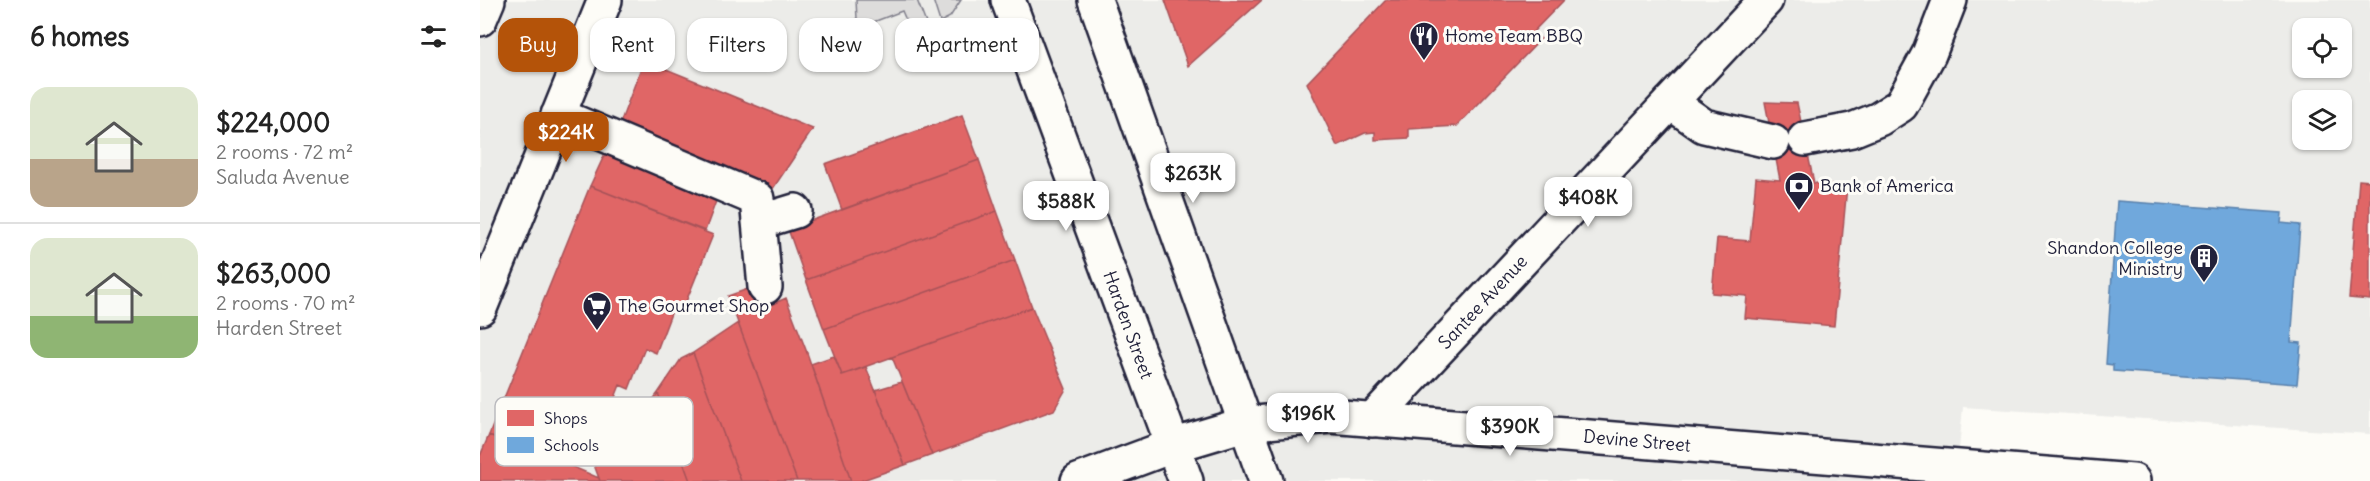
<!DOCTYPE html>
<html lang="en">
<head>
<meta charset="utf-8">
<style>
	:root { --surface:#fff; --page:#f6f6f6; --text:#222; --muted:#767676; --line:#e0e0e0; --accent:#b45309 }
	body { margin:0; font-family:Delius,sans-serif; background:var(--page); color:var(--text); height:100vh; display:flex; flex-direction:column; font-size:22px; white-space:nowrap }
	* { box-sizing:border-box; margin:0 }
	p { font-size:20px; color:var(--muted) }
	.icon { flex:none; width:33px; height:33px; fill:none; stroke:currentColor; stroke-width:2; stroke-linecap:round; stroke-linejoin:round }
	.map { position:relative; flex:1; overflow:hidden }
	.panel { display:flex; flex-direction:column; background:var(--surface); width:480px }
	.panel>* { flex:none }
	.banner { position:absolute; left:18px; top:18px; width:570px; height:54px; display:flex; gap:12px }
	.tools { position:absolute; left:1812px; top:18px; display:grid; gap:12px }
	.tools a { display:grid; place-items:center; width:60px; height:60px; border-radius:12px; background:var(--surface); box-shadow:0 2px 4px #0004; font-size:30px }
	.price { position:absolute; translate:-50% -51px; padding:0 14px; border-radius:12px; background:#fff; color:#222; font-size:20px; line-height:39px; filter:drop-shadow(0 2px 3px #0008) }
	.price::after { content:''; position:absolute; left:50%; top:36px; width:18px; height:14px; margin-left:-9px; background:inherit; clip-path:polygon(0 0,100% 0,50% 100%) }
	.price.on { background:var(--accent); color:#fff }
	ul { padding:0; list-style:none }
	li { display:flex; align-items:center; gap:18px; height:150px; padding:0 30px }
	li+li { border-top:2px solid var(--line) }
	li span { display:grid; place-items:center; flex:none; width:168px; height:120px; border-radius:18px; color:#555 }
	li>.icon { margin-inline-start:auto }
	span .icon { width:72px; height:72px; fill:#fffc; stroke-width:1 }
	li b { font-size:26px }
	h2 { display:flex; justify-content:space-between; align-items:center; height:72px; padding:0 30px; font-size:26px }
	.chip { padding:0 21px; border-radius:18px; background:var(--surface); box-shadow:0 2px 4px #0004; font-size:21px; line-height:54px }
	.chip.on { background:var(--accent); color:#fff }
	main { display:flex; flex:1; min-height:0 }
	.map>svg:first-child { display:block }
</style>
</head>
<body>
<main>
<section class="panel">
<h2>6 homes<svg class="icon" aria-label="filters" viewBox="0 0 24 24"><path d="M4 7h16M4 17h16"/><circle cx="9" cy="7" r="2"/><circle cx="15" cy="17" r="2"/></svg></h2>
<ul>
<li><span style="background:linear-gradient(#dfe7d0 60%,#b9a48a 0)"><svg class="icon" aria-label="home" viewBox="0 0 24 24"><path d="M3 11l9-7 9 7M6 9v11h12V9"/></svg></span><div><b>$224,000</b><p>2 rooms · 72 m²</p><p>Saluda Avenue</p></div></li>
<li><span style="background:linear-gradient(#dfe7d0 65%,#8fb573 0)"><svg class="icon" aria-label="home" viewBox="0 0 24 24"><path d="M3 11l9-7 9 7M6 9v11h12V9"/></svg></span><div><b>$263,000</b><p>2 rooms · 70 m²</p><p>Harden Street</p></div></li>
</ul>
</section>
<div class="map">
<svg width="1890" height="481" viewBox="0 0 1890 481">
	<rect width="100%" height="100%" fill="#fdfcf7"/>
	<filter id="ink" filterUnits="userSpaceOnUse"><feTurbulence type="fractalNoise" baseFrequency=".0167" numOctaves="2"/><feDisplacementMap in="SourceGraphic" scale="12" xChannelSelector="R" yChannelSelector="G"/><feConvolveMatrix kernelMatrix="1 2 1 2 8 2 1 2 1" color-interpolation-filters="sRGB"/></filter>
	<g filter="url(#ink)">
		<path fill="#ecece9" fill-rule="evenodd" d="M 0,0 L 1890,0 L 1890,434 L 1483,407 L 1476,481 L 0,481 ZM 1822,28 L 1862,28 L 1862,68 L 1822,68 ZM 1822,100 L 1862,100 L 1862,140 L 1822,140 Z"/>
		<path fill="#dddcdb" stroke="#807f8b" stroke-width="1.5" d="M 376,0 L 437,0 L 447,26 L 442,29 L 429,27 L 422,11 L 383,26 L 391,46 L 385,45 L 378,38 Z
			M 453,0 L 481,0 L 470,17 L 460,22 Z"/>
		<path fill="#e06666" stroke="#a75259" stroke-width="1.5" d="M 685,0 L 782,0 L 708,66 Z
			M 906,0 L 1084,0 L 1053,32 L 1061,39 L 977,126 L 929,129 L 929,138 L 895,140 L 895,132 L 885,133 L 857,146 L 827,83 Z
			M 164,60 L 333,129 L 292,190 L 139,126 Z
			M 1285,102 L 1317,103 L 1334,183 L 1367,186 L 1354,326 L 1265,318 L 1267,296 L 1232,293 L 1237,238 L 1270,241 L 1276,178 L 1300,180 Z
			M 482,115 L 499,160 L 362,210 L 345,164 Z
			M 129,145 L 239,193 L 225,231 L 110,186 Z
			M 499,160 L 517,211 L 326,280 L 308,229 Z
			M 1879,180 L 1890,181 L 1890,300 L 1869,298 Z
			M 110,186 L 233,235 L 201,314 L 192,311 L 176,353 L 165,348 L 149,389 L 140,385 L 121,433 L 104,426 L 91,466 L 9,435 Z
			M 517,211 L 535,260 L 344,329 L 326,280 Z
			M 535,260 L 552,307 L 362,375 L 344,329 Z
			M 268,289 L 277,311 L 306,298 L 326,350 L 371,481 L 317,481 L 248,296 Z
			M 552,307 L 586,389 L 574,410 L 452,455 L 412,357 Z
			M 258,323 L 317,481 L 261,481 L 213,353 Z
			M 213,353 L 261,481 L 210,481 L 178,393 L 201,359 Z
			M 354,356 L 362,375 L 386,367 L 425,465 L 380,481 L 371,481 L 331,364 Z
			M 422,382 L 452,455 L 425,465 L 395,390 Z
			M 178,393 L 210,481 L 120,481 L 113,462 L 145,437 Z
			M 9,435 L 91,466 L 119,478 L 120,481 L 0,481 L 0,456 Z"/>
		<path fill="#6fa8dc" stroke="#5880ac" stroke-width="1.5" d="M 1637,201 L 1802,213 L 1801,223 L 1820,225 L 1811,342 L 1821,343 L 1817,384 L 1633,371 L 1633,365 L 1626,364 Z"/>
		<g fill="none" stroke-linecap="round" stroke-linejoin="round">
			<g stroke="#22223b" stroke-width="38">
				<path id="minor" d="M 0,19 L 8,0
					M 1190,102 L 1224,126 L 1293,142
					M 78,115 L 277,199 L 285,287
					M 1325,139 L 1372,130 L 1399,119 L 1421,105 L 1449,54 L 1470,0
					M 279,222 L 315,211
					M 0,308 L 125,0
					M 892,420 L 1286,0"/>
			</g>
			<g stroke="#22223b" stroke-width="38">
				<path id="major" d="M 528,0 L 706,481
					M 615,0 L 786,481
					M 598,481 L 692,446 L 765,424 L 850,416 L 1653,481"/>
			</g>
			<use href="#minor" stroke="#fdfcf7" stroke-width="33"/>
			<use href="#major" stroke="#fdfcf7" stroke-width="33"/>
		</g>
	</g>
	<defs>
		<g id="restaurant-pin" transform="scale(1.5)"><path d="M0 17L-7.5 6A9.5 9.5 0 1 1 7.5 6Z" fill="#22223b" stroke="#fdfcf7"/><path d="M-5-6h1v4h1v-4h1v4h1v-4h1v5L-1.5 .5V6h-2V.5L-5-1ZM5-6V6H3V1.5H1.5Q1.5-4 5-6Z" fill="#fff"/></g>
		<g id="bank-pin" transform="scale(1.5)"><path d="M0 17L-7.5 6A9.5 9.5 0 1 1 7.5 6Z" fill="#22223b" stroke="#fdfcf7"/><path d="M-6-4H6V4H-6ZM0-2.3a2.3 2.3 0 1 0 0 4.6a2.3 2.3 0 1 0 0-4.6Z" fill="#fff"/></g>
		<g id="building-pin" transform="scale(1.5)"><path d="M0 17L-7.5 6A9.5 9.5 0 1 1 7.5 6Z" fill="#22223b" stroke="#fdfcf7"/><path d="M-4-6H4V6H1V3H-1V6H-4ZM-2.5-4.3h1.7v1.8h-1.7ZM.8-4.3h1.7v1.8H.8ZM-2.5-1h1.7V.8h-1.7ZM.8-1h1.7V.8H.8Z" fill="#fff"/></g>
		<g id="supermarket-pin" transform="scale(1.5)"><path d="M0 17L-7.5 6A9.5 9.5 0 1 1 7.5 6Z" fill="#22223b" stroke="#fdfcf7"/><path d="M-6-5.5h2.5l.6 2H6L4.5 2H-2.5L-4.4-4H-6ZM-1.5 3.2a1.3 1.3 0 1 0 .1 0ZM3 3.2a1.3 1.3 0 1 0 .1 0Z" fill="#fff"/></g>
	</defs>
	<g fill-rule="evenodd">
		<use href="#restaurant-pin" x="944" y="36"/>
		<use href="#bank-pin" x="1319" y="186"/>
		<use href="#building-pin" x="1724" y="258"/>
		<use href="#supermarket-pin" x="117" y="306"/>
	</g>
	<g text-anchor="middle" stroke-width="6" stroke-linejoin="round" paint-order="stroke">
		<g font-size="18" fill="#22223b" stroke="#fdfcf7" text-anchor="start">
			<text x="965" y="42">Home Team BBQ</text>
			<text x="1340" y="192">Bank of America</text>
			<text x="1703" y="254" text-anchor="end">Shandon College<tspan x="1703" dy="21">Ministry</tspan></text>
			<text x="138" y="312">The Gourmet Shop</text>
		</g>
		<g font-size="18" fill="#22223b" stroke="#fdfcf7">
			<text transform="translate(1003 302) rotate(-47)" y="6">Santee Avenue</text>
			<text transform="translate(648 325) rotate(70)" y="6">Harden Street</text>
			<text transform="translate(1157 441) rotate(5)" y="6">Devine Street</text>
		</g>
	</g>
	<rect x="15" y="397" width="198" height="69" rx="9" fill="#fdfcf7" stroke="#bbbbbf" stroke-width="1.5"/>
	<rect x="27" y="410" width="27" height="16" fill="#e06666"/>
	<rect x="27" y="437" width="27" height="16" fill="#6fa8dc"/>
	<g font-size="16" fill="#22223b">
		<text x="64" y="424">Shops</text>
		<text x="64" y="451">Schools</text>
	</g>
</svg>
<div class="tools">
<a><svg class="icon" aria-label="locate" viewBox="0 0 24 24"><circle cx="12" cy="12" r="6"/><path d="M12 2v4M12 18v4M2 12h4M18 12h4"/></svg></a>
<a><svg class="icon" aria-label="layers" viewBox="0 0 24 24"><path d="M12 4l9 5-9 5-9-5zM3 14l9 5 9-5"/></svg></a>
</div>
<b class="price on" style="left:86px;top:163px">$224K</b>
<b class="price" style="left:713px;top:204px">$263K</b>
<b class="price" style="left:1108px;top:228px">$408K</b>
<b class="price" style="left:586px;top:232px">$588K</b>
<b class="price" style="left:828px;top:444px">$196K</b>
<b class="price" style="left:1030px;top:457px">$390K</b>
<div class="banner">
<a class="chip on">Buy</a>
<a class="chip">Rent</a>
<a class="chip">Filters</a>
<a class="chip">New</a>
<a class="chip">Apartment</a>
</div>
</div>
</main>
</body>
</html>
